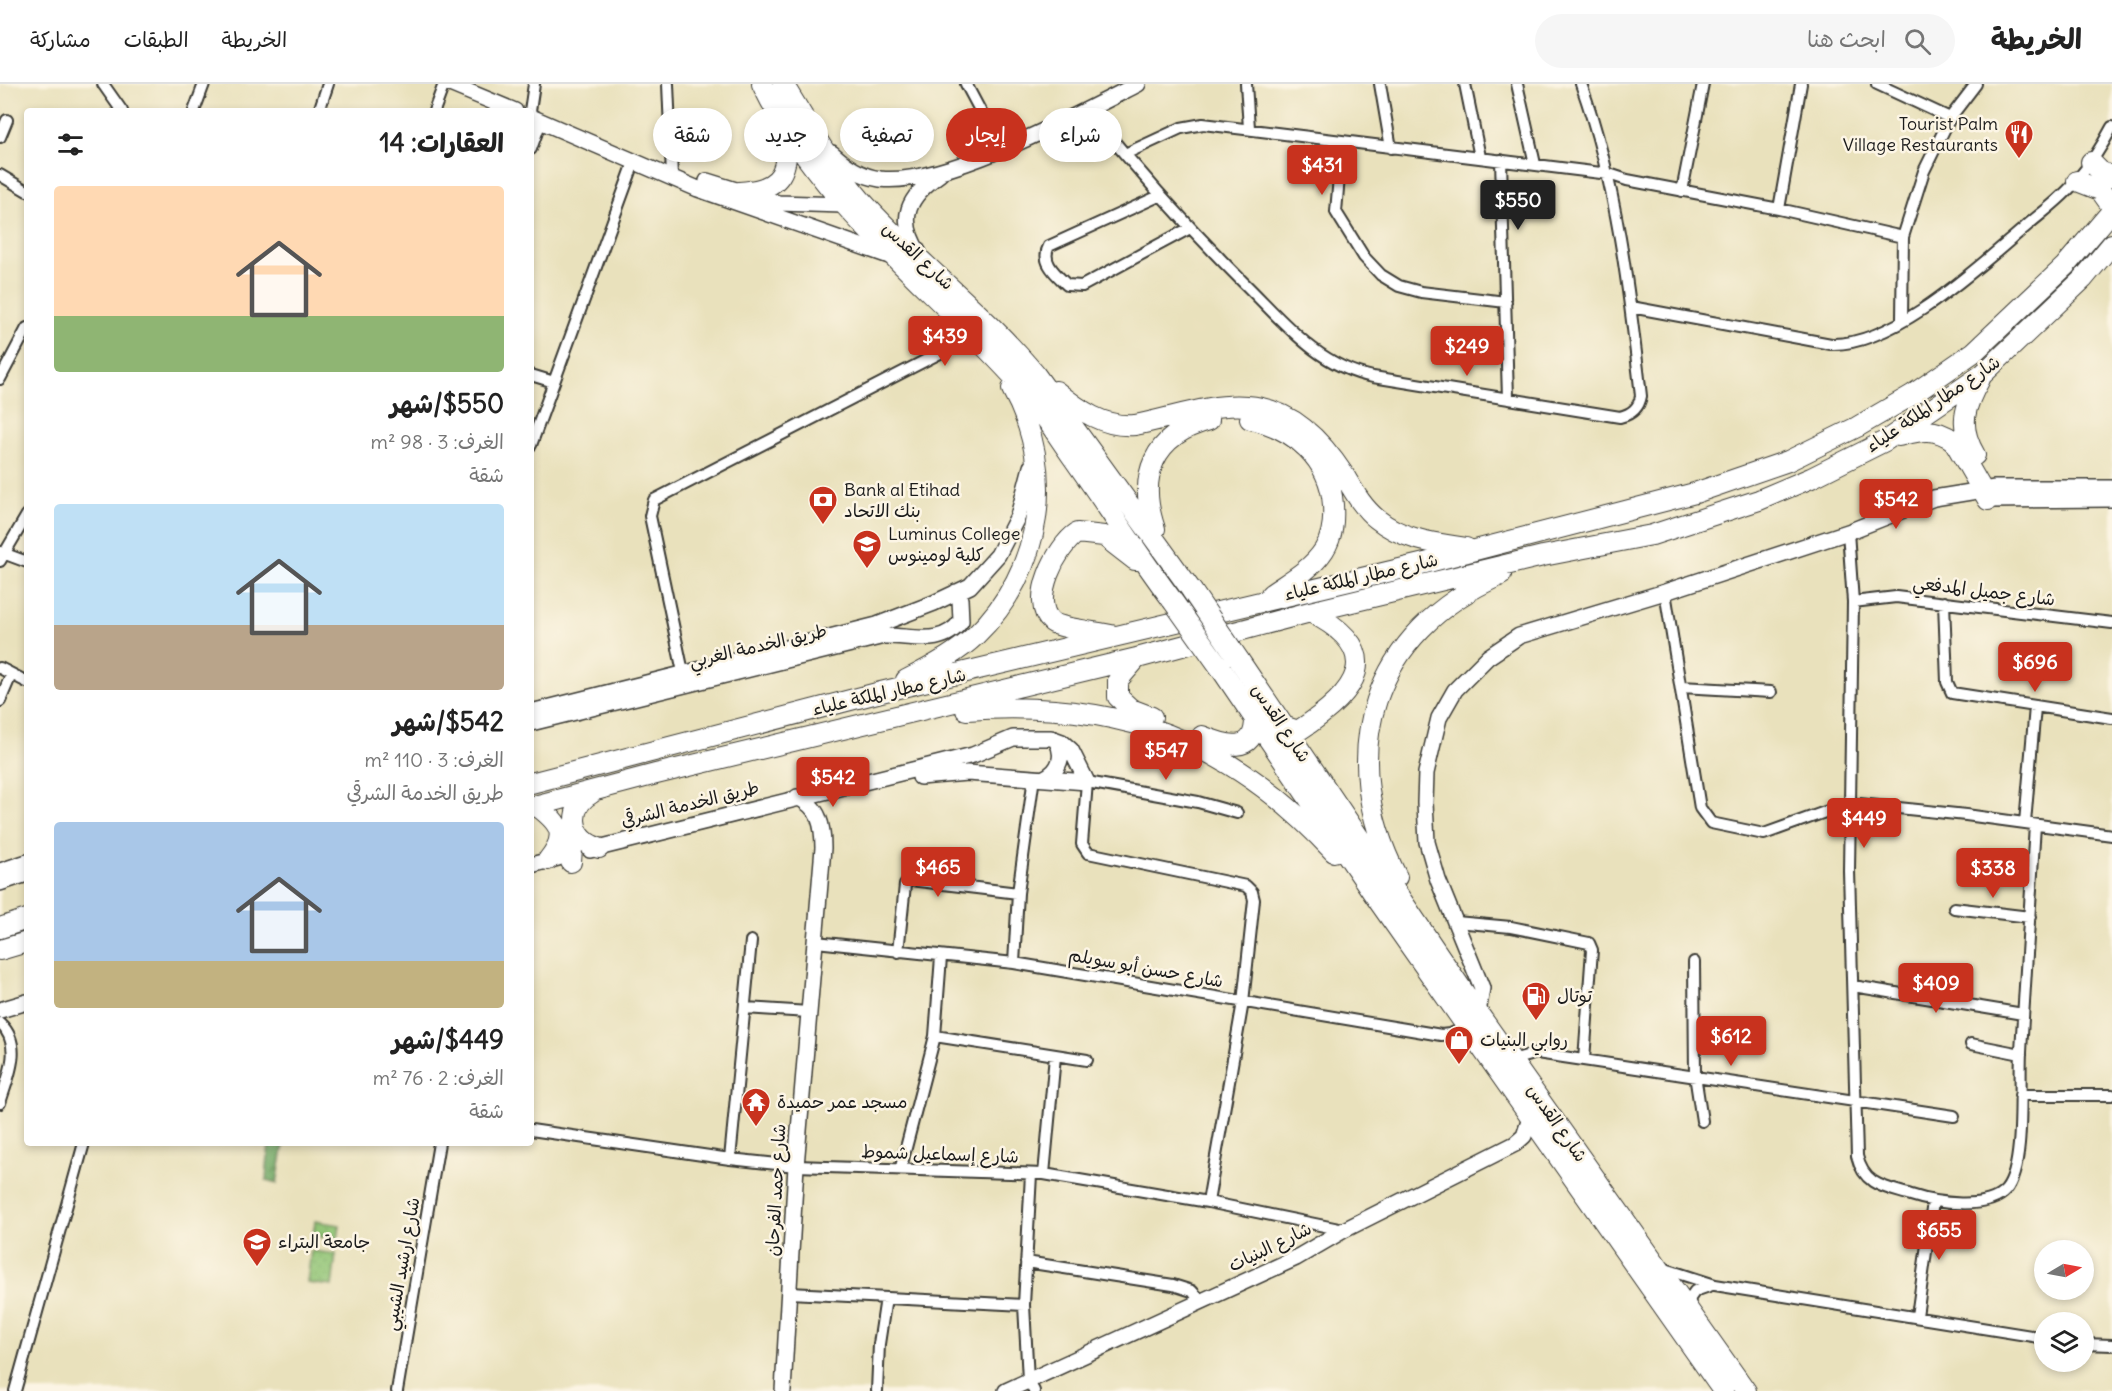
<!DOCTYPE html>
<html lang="ar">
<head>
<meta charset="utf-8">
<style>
	:root { --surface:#fff; --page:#f6f6f6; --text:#222; --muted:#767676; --line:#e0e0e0; --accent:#c8321e }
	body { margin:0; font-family:Delius,"Playpen Sans Arabic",sans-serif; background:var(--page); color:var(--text); direction:rtl; height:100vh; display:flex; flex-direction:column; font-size:22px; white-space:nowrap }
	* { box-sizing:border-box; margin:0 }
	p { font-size:20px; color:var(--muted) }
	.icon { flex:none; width:33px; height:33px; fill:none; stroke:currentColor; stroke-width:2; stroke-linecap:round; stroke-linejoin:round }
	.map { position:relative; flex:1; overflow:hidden; direction:ltr }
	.drawer { position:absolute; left:24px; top:24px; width:510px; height:1038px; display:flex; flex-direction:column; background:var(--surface); border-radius:6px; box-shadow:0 3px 9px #0003; direction:rtl }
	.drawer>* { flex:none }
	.top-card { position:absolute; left:552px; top:24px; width:570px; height:54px; direction:rtl; display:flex; gap:12px }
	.needle { width:39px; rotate:80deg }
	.controls { position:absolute; left:2034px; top:1156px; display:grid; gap:12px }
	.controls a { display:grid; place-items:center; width:60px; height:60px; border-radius:50%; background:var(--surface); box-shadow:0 3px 9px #0003; font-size:30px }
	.price { position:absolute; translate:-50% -51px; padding:0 14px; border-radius:6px; background:var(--accent); color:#fff; font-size:20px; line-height:39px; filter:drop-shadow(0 2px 3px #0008) }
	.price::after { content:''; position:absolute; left:50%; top:36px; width:18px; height:14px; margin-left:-9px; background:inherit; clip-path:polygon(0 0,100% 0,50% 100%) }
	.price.on { background:#222; color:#fff }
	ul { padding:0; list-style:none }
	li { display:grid; align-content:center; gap:12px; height:318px; padding:0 30px }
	li span { display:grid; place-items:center; height:186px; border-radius:6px; color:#555 }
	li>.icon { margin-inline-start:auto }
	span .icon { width:108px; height:108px; fill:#fffc; stroke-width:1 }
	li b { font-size:26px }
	h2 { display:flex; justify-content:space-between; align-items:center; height:72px; padding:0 30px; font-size:26px }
	.chip { padding:0 21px; border-radius:27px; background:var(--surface); box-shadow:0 3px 9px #0003; font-size:21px; line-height:54px }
	.chip.on { background:var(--accent); color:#fff }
	header { display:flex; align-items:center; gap:36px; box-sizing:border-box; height:84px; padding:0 30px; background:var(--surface); border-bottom:2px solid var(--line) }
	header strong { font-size:28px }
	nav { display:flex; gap:33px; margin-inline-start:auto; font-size:21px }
	.search { width:420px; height:54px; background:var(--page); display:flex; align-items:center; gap:15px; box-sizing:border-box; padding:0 21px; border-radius:33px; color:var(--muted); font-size:22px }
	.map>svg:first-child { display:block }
</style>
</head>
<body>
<header>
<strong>الخريطة</strong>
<div class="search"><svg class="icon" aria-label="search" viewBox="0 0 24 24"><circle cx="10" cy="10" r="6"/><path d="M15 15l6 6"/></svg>ابحث هنا</div>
<nav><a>الخريطة</a><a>الطبقات</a><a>مشاركة</a></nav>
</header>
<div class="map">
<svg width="2112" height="1307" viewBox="0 0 2112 1307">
	<defs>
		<pattern id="grass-dots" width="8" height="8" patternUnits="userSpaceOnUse" patternTransform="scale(1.5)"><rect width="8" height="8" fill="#92c576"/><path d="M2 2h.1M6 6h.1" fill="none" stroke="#7da966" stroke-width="1.8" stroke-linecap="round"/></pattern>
		<pattern id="forest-crowns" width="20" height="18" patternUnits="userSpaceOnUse" patternTransform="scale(1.5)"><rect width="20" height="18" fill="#75aa67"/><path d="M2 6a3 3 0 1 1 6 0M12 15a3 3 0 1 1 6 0" fill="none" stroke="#5f8a54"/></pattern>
	</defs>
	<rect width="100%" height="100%" fill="#fcf5e5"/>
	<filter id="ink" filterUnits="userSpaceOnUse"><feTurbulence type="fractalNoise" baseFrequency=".0167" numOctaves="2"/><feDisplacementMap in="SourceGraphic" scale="12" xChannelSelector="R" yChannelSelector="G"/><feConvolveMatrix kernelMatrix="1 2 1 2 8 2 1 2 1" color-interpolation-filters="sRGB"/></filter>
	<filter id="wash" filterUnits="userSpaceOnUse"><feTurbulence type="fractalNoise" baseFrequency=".008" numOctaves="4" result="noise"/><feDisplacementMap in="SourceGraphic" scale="24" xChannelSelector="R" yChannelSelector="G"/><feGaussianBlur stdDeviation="1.35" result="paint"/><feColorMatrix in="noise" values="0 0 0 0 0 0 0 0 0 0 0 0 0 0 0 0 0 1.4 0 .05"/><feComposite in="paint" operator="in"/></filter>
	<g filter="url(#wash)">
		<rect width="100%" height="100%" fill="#e9e1bc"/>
		<path fill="url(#grass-dots)" stroke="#577049" stroke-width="1.5" d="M 315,1137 L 340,1141 L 338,1155 L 313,1152 Z
			M 311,1167 L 336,1170 L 332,1202 L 307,1199 Z"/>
		<path fill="url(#forest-crowns)" stroke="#486342" stroke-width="1.5" d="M 269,1059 L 284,1059 L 277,1099 L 266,1096 Z"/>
	</g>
	<g filter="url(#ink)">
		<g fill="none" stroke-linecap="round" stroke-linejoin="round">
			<g stroke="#3b3a34" stroke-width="14">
				<path id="street" d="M 103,0 L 122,27
					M 668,0 L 672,92
					M 966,0 L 1000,64
					M 1246,0 L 1249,44
					M 1380,0 L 1391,64
					M 1465,0 L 1480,73
					M 1517,0 L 1535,80
					M 1877,0 L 1950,34
					M 1088,26 C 1137,86 1188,143 1243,198 C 1282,236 1317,282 1373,293 L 1620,333 C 1632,330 1639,324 1641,312 C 1629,206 1617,101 1581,0
					M 194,27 L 204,0
					M 319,27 L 328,0
					M 434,27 L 444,0
					M 530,27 L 534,0
					M 0,53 L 7,36
					M 1342,57 L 1609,90 L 1627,96 L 1779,125 L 1903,153
					M 531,65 L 541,37
					M 1125,70 L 1181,44 L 1203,40 L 1342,57 L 1336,128 L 1364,173 L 1381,191 L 1399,202 L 1421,208 L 1506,218
					M 1501,76 L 1508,314
					M 0,91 L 27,107
					M 1682,107 L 1703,0
					M 1159,112 L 1049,162 C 1040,178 1057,191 1067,201 L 1082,202 L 1190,144
					M 1779,125 L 1801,0
					M 1631,223 L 1831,260 C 1894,262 1977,184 2023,145 C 2041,129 2062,115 2077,96 C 2091,80 2102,62 2112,43
					M 1902,236 L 1903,153 L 1924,87 L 1950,34 L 1976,0
					M 531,291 L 554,298
					M 0,295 L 27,244
					M 531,361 L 635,76
					M 1848,448 L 1853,518 L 1849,787 L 1857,1072 C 1864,1102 1885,1103 1911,1111 C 1935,1119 1988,1127 2006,1106 C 2026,1082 2019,1000 2021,968 C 2025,892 2030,816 2035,741
					M 0,468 L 27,478
					M 0,477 L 27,431
					M 1665,508 L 1700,724 L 1711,739 L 1764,750 L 1850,719 L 1966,731 L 2112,751
					M 1853,518 L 1896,513 L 2112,539
					M 1944,518 L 1947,598 L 1952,609 L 2112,634
					M 0,584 L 27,598
					M 683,588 L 650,432 L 654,416 L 975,251
					M 1681,603 L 1771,608
					M 0,617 L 11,591
					M 2025,739 L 2035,623
					M 1954,824 L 2030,833
					M 1456,838 L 1511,843 L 1589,859 L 1592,866 L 1584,976
					M 816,858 L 1014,879 L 1441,951 L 1450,950 L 1468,943
					M 898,868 L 905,801 L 910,796 L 1018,809
					M 941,873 L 935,952 L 1087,976
					M 1694,878 L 1695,991 L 1702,1037
					M 1014,879 L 1018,809 L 1034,693
					M 1853,902 L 2023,930
					M 745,924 L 809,928
					M 0,939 C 24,962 8,992 0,1019
					M 1971,960 L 2021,970
					M 1512,976 L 1537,969 L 1954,1032
					M 2020,1011 L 2112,1011
					M 531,1046 L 730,1075 L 796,1082 L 1044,1090 L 1208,1118 L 1344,1146
					M 730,1075 L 751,857
					M 901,1083 L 935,952
					M 1031,1090 L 1024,1221 L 1028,1296 L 1034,1307
					M 1044,1090 L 1055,972
					M 1208,1118 L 1243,918 L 1254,816 L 1252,808 L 1246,802 L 1088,769 L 1082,760 L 1087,698 L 1198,718 L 1237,729
					M 1026,1178 L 1173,1201 L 1192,1207 L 1201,1217
					M 1662,1184 L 1715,1201 L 2044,1254
					M 790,1209 L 1024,1221
					M 1689,1226 L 1690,1214 L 1695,1207 L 1712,1201
					M 1917,1232 L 1933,1118
					M 2084,1260 L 2112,1261
					M 15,1307 L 84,1059
					M 397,1307 L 439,1059
					M 877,1307 L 879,1260 L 886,1214"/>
			</g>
			<g stroke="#3b3a34" stroke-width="18">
				<path id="secondary" d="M 450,0 L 515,27
					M 531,33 L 698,105 L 892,173
					M 832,69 C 846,82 860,92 880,95 C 943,103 1079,30 1138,0
					M 707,97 L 778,119 L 843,121
					M 919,169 C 896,134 909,112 940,90
					M 1987,416 L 2112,415
					M 531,628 L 877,541 L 934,519 L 970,502 L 998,471 L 1018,432 L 1031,383
					M 531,639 L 884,552 C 910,551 942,564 961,537 L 960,515 L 956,508
					M 920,693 L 967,689 L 1087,698
					M 1044,694 C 1060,687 1065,671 1056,656
					M 590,766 L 973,671 L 1013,654 L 1051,654 L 1062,658 L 1071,666 L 1087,698
					M 531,781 L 558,774
					M 0,787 L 27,778
					M 0,799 L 27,790
					M 0,926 L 27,918
					M 1478,929 L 1482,904 L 1438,796 L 1427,758 L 1425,719 L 1426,689 L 1439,634 L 1455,606 L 1488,573 L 1519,552 L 1665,508 L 1848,448 L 1934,414 L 1995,404 L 2112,404
					M 783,1307 L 796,1082 L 823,764 C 823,742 820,723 797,713
					M 1006,1307 L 1296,1174 L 1344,1146 L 1515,1060 L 1524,1052 L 1531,1031"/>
			</g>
			<g stroke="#3b3a34" stroke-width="22">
				<path id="highway" d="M 762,0 C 821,123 932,201 1021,301 C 1039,323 1055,348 1071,371 C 1105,419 1137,469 1172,516
					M 783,0 C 807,39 830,80 860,115 C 915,177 982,226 1035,290 L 1192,507
					M 2091,78 L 2100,87 L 2112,93
					M 2077,97 L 2100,106 L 2112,123
					M 739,108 C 784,106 788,86 787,46
					M 1056,307 C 1079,326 1104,344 1135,341 C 1172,334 1210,319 1247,322 C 1292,325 1321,356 1344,391 C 1353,406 1362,423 1377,435 C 1403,456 1434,459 1466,464
					M 1250,335 C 1294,344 1330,375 1333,421 C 1334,437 1333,452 1324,466 C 1311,486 1290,497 1271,510
					M 1899,352 C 1920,346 1935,343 1954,357 L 1988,416
					M 1975,371 C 1958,342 1964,323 1980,295
					M 1155,445 C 1137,392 1153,351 1209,336
					M 1115,552 C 1101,548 1061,545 1052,538 C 1028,518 1057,462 1077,449 L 1104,452 L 1135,476
					M 1137,574 L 1118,596 L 1118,613 L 1131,625 L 1152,633
					M 1239,576 L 1478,929 L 1746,1307
					M 1221,585 L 1377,815 L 1723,1307
					M 906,596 C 930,584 956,570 975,552 C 1043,487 1057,386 1012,305
					M 966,626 C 1118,615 1230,655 1334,768
					M 1283,642 L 1298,647 C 1357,609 1389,568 1310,528
					M 1202,652 C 1224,661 1255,672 1255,635
					M 531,699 L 881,608 L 1425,479 L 1695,409 L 1788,377 L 1857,343 L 1912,311 L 1974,268 L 2065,182 L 2112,127
					M 592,709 C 567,723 570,755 599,764
					M 537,722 C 561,740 568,751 548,776
					M 531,723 L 656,690 L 1137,574 L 1310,528 L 1543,472 L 1652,451 L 1759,416 L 1811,394 L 1885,357 L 1983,290 L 2083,195 L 2112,160
					M 571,778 L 574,740
					M 1397,793 C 1334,670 1371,547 1501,491
					M 0,844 L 27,835
					M 0,866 L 27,858"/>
			</g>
			<use href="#street" stroke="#fff" stroke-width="10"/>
			<use href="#secondary" stroke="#fff" stroke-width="15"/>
			<use href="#highway" stroke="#fff" stroke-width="20"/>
			<g stroke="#3b3a34" stroke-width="22" stroke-linecap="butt">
				<path id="highway-bridge" d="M 1192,507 L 1239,576
					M 1172,516 L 1221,585"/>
			</g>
			<use href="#highway-bridge" stroke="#fff" stroke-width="20"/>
		</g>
	</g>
	<defs>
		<g id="restaurant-pin" transform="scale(1.5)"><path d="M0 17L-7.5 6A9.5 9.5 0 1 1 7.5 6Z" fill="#c8321e" stroke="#fcf5e5"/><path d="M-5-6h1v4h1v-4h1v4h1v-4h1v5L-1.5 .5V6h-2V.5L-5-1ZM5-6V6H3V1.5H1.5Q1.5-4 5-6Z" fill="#fff"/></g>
		<g id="bank-pin" transform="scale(1.5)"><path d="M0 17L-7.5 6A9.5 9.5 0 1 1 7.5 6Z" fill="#c8321e" stroke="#fcf5e5"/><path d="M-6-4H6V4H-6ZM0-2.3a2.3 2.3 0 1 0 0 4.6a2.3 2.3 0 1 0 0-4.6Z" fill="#fff"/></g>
		<g id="university-pin" transform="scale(1.5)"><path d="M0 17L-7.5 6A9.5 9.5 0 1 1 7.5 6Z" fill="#c8321e" stroke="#fcf5e5"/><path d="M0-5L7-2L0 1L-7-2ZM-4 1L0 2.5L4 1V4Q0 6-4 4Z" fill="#fff"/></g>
		<g id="fuel-pin" transform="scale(1.5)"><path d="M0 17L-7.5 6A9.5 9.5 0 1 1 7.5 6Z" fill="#c8321e" stroke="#fcf5e5"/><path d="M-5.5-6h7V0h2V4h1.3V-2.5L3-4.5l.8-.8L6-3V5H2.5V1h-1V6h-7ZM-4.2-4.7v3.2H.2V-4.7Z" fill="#fff"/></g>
		<g id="shop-pin" transform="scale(1.5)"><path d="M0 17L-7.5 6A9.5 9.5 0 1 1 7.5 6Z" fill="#c8321e" stroke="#fcf5e5"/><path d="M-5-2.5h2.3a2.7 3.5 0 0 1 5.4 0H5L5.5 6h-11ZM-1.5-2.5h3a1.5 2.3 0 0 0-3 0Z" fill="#fff"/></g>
		<g id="temple-pin" transform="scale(1.5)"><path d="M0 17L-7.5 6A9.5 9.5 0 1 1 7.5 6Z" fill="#c8321e" stroke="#fcf5e5"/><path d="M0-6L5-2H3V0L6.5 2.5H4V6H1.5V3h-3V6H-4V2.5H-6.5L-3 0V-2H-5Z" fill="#fff"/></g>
	</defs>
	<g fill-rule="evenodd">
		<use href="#restaurant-pin" x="2019" y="50"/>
		<use href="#bank-pin" x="823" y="416"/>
		<use href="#university-pin" x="867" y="460"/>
		<use href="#fuel-pin" x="1536" y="912"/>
		<use href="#shop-pin" x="1459" y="956"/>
		<use href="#temple-pin" x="756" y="1018"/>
		<use href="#university-pin" x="257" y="1158"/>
	</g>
	<g text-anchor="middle" stroke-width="5" stroke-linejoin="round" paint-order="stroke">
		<g font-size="18" fill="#1c1c1c" stroke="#fcf5e5" text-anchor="start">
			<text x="1998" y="46" text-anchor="end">Tourist Palm<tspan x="1998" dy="21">Village Restaurants</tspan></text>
			<text x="844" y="412">Bank al Etihad<tspan x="844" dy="21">بنك الاتحاد</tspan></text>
			<text x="888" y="456">Luminus College<tspan x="888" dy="21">كلية لومينوس</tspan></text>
			<text x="1557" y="918">توتال</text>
			<text x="1480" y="962">روابي البنيات</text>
			<text x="777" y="1024">مسجد عمر حميدة</text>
			<text x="278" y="1164">جامعة البتراء</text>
		</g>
		<g font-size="18" fill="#1c1c1c" stroke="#fcf5e5">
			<text transform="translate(918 172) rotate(43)" y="6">شارع القدس</text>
			<text transform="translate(1933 320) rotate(-34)" y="6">شارع مطار الملكة علياء</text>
			<text transform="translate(1361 493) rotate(-13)" y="6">شارع مطار الملكة علياء</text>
			<text transform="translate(1984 507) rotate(7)" y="6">شارع جميل المدفعي</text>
			<text transform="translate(758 562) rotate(-13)" y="6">طريق الخدمة الغربي</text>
			<text transform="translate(889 608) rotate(-13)" y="6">شارع مطار الملكة علياء</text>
			<text transform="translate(1281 639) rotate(56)" y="6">شارع القدس</text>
			<text transform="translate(690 720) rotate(-14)" y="6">طريق الخدمة الشرقي</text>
			<text transform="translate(1146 884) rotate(10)" y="6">شارع حسن أبو سويلم</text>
			<text transform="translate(1557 1039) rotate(55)" y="6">شارع القدس</text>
			<text transform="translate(940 1070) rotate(2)" y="6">شارع إسماعيل شموط</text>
			<text transform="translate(776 1106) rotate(-87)" y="6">شارع حمد الفرحان</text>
			<text transform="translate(1270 1163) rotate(-26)" y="6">شارع البنيات</text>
			<text transform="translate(402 1180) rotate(-80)" y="6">شارع ارشيد الشيبي</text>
		</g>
	</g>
</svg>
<div class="controls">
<a><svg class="needle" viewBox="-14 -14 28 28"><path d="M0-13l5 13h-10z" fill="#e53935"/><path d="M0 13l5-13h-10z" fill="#767676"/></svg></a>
<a><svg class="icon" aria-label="layers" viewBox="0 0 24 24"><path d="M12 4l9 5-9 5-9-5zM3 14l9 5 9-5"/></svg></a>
</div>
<b class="price" style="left:1322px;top:112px">$431</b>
<b class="price on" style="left:1518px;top:147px">$550</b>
<b class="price" style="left:945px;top:283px">$439</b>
<b class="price" style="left:1467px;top:293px">$249</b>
<b class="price" style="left:1896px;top:446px">$542</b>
<b class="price" style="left:2035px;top:609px">$696</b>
<b class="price" style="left:1166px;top:697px">$547</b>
<b class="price" style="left:833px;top:724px">$542</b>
<b class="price" style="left:1864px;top:765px">$449</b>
<b class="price" style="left:938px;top:814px">$465</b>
<b class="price" style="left:1993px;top:815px">$338</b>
<b class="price" style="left:1936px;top:930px">$409</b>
<b class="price" style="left:1731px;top:983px">$612</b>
<b class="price" style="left:1939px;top:1177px">$655</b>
<div class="top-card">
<a class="chip">شراء</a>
<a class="chip on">إيجار</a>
<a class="chip">تصفية</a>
<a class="chip">جديد</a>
<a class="chip">شقة</a>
</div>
<section class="drawer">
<h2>العقارات: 14<svg class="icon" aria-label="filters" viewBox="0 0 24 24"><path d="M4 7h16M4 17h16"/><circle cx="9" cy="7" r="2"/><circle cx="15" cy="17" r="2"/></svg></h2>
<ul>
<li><span style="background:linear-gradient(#ffd9b3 70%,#8fb573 0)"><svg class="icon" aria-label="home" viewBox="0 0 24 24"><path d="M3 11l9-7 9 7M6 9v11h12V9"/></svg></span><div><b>$550/شهر</b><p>الغرف: 3 · 98 m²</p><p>شقة</p></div></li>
<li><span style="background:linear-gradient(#bfe0f5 65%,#b9a48a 0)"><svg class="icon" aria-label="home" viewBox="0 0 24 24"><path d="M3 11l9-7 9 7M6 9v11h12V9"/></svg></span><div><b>$542/شهر</b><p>الغرف: 3 · 110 m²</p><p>طريق الخدمة الشرقي</p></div></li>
<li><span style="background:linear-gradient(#a9c7e8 75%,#c2b280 0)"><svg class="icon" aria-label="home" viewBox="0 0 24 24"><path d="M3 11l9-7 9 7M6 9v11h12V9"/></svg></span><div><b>$449/شهر</b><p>الغرف: 2 · 76 m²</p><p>شقة</p></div></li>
</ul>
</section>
</div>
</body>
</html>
